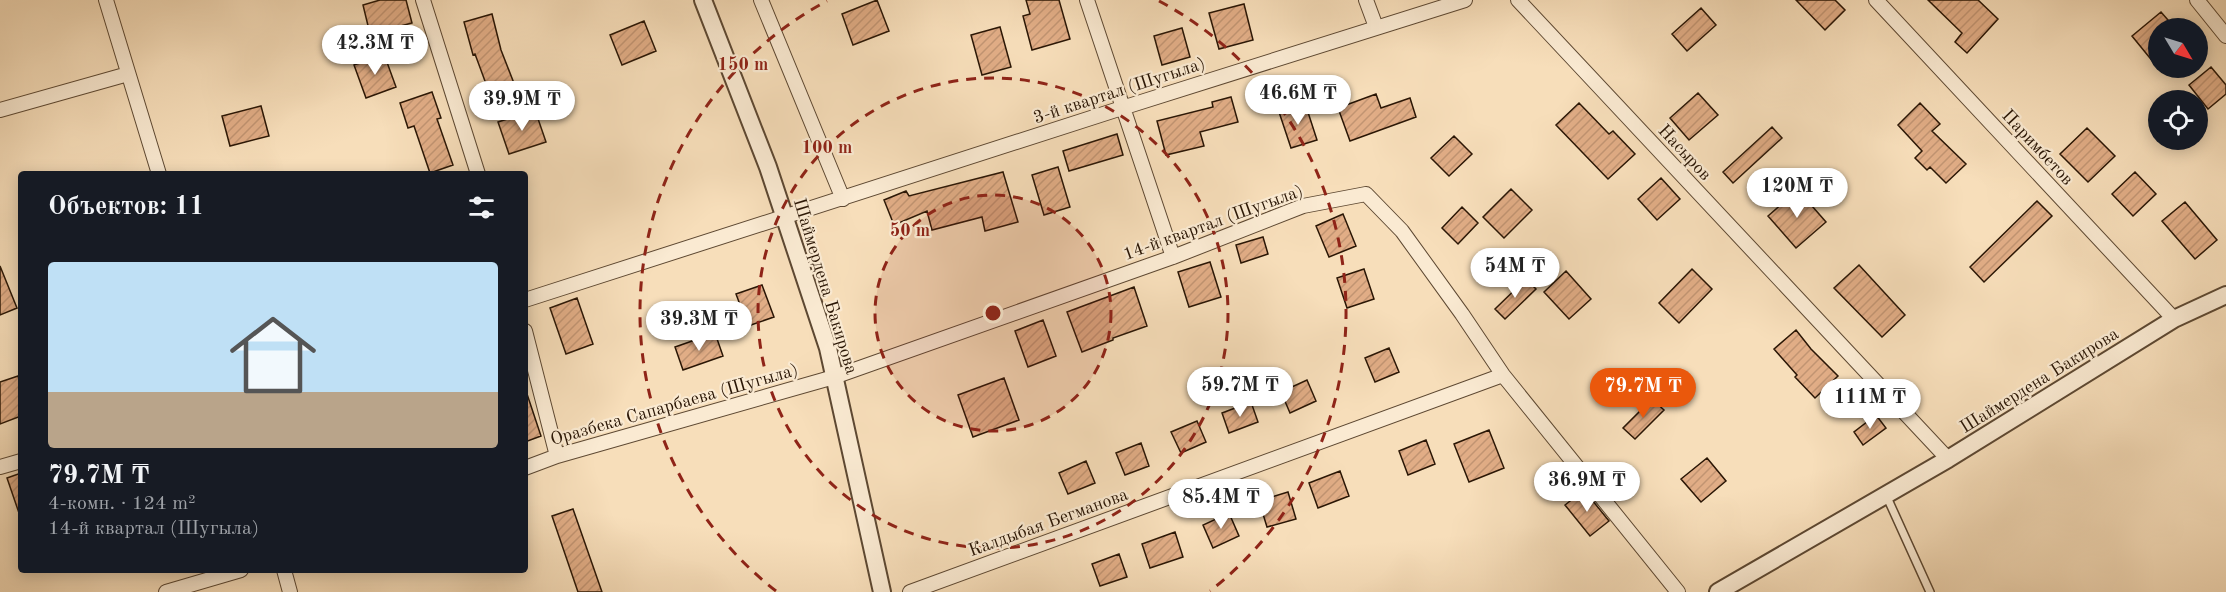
<!DOCTYPE html>
<html lang="ru">
<head>
<meta charset="utf-8">
<style>
	:root { --surface:#171b24; --page:#242831; --text:#f1f3f6; --muted:#9ea1a6; --line:#363941; --accent:#ea580c }
	body { margin:0; font-family:"Old Standard TT",serif; background:var(--page); color:var(--text); height:100vh; display:flex; flex-direction:column; font-size:22px; white-space:nowrap }
	* { box-sizing:border-box; margin:0 }
	p { font-size:20px; color:var(--muted) }
	.icon { flex:none; width:33px; height:33px; fill:none; stroke:currentColor; stroke-width:2; stroke-linecap:round; stroke-linejoin:round }
	.map { position:relative; flex:1; overflow:hidden }
	.drawer { position:absolute; left:18px; top:171px; width:510px; height:402px; display:flex; flex-direction:column; background:var(--surface); border-radius:6px; box-shadow:0 3px 15px #0003 }
	.drawer>* { flex:none }
	.needle { width:39px; rotate:128deg }
	.tools { position:absolute; left:2148px; top:18px; display:grid; gap:12px }
	.tools a { display:grid; place-items:center; width:60px; height:60px; border-radius:50%; background:var(--surface); box-shadow:0 3px 15px #0003; font-size:30px }
	.price { position:absolute; translate:-50% -51px; padding:0 14px; border-radius:21px; background:#fff; color:#222; font-size:20px; line-height:39px; filter:drop-shadow(0 2px 3px #0008) }
	.price::after { content:''; position:absolute; left:50%; top:36px; width:18px; height:14px; margin-left:-9px; background:inherit; clip-path:polygon(0 0,100% 0,50% 100%) }
	.price.current { background:var(--accent); color:#fff }
	ul { padding:0; list-style:none }
	li { display:grid; align-content:center; gap:12px; height:318px; padding:0 30px }
	li+li { border-top:2px solid var(--line) }
	li span { display:grid; place-items:center; height:186px; border-radius:6px; color:#555 }
	li>.icon { margin-inline-start:auto }
	span .icon { width:108px; height:108px; fill:#fffc; stroke-width:1 }
	li b { font-size:26px }
	h2 { display:flex; justify-content:space-between; align-items:center; height:72px; padding:0 30px; font-size:26px }
	.map>svg:first-child { display:block }
</style>
</head>
<body>
<div class="map">
<svg width="2226" height="592" viewBox="0 0 2226 592">
	<defs>
		<pattern id="building-hatch" width="6" height="6" patternUnits="userSpaceOnUse" patternTransform="scale(1.5)"><rect width="6" height="6" fill="#e1ad86"/><path d="M-1 1l2-2M0 6l6-6M5 7l2-2" fill="none" stroke="#c19472"/></pattern>
	</defs>
	<rect width="100%" height="100%" fill="#f7deba"/>
	<filter id="stains"><feTurbulence type="fractalNoise" baseFrequency=".00333" numOctaves="4"/><feColorMatrix values="0 0 0 0 .2 0 0 0 0 .09 0 0 0 0 .02 0 0 0 .5 -.17"/></filter>
	<radialGradient id="worn" r=".72"><stop offset=".6" stop-color="#630" stop-opacity="0"/><stop offset="1" stop-color="#630" stop-opacity=".3"/></radialGradient>
	<path fill="url(#building-hatch)" stroke="#2a1605" stroke-width="1.5" d="M 380,0 L 406,0 L 412,23 L 370,34 L 363,5 Z
		M 877,0 L 889,31 L 853,45 L 842,14 Z
		M 1026,0 L 1059,0 L 1070,39 L 1032,50 L 1023,16 L 1030,14 Z
		M 1796,0 L 1835,0 L 1845,10 L 1825,30 Z
		M 1928,0 L 1978,0 L 1998,19 L 1967,53 L 1955,42 L 1962,33 Z
		M 1244,4 L 1253,40 L 1219,49 L 1209,13 Z
		M 1701,8 L 1716,25 L 1687,51 L 1672,34 Z
		M 2161,12 L 2175,28 L 2158,28 L 2158,68 L 2132,36 Z
		M 492,14 L 501,50 L 517,91 L 492,100 L 475,54 L 473,55 L 464,22 Z
		M 644,21 L 656,51 L 622,65 L 610,35 Z
		M 1000,27 L 1011,67 L 982,75 L 971,35 Z
		M 1182,28 L 1190,57 L 1162,65 L 1154,36 Z
		M 384,54 L 396,87 L 366,98 L 354,65 Z
		M 2211,67 L 2226,85 L 2226,94 L 2208,109 L 2189,85 Z
		M 432,92 L 441,118 L 437,119 L 453,165 L 430,173 L 414,126 L 408,128 L 400,103 Z
		M 1698,93 L 1718,115 L 1689,140 L 1670,118 Z
		M 1376,94 L 1381,108 L 1410,98 L 1416,117 L 1350,141 L 1338,108 Z
		M 1231,97 L 1238,122 L 1200,132 L 1204,146 L 1166,155 L 1157,121 L 1213,107 L 1212,102 Z
		M 1305,103 L 1317,140 L 1291,148 L 1279,112 Z
		M 1579,103 L 1609,134 L 1613,131 L 1635,154 L 1608,179 L 1556,125 Z
		M 1920,103 L 1940,124 L 1932,131 L 1966,164 L 1946,183 L 1930,167 L 1927,170 L 1915,158 L 1922,151 L 1898,125 Z
		M 261,106 L 269,136 L 230,146 L 222,116 Z
		M 535,110 L 546,142 L 509,154 L 498,122 Z
		M 1772,127 L 1782,138 L 1733,183 L 1723,172 Z
		M 2087,128 L 2115,156 L 2088,182 L 2060,154 Z
		M 1117,134 L 1123,155 L 1069,171 L 1063,151 Z
		M 1454,136 L 1472,154 L 1449,176 L 1431,158 Z
		M 1058,167 L 1070,207 L 1044,215 L 1032,175 Z
		M 1003,172 L 1018,222 L 985,231 L 982,217 L 932,230 L 927,211 L 894,225 L 884,200 L 906,191 L 909,196 Z
		M 2135,172 L 2156,194 L 2133,216 L 2112,194 Z
		M 1661,178 L 1680,199 L 1657,220 L 1638,199 Z
		M 1511,189 L 1532,210 L 1504,238 L 1483,217 Z
		M 1798,190 L 1826,222 L 1796,248 L 1768,216 Z
		M 2037,201 L 2052,216 L 1984,282 L 1970,267 Z
		M 2185,202 L 2217,240 L 2195,259 L 2162,221 Z
		M 1462,207 L 1478,223 L 1458,244 L 1442,228 Z
		M 1343,214 L 1356,246 L 1329,257 L 1316,226 Z
		M 1263,237 L 1268,254 L 1241,263 L 1236,245 Z
		M 1210,262 L 1221,297 L 1189,307 L 1178,272 Z
		M 1859,265 L 1905,315 L 1882,337 L 1834,288 Z
		M 0,266 L 17,308 L 0,315 Z
		M 1364,269 L 1374,299 L 1347,308 L 1337,278 Z
		M 1692,269 L 1712,289 L 1679,323 L 1659,303 Z
		M 1566,271 L 1591,299 L 1569,319 L 1544,292 Z
		M 1526,279 L 1536,289 L 1505,319 L 1495,309 Z
		M 762,285 L 774,317 L 748,326 L 736,294 Z
		M 1134,287 L 1147,326 L 1113,338 L 1113,340 L 1082,352 L 1067,312 Z
		M 577,298 L 593,344 L 566,354 L 550,308 Z
		M 1043,320 L 1056,356 L 1028,367 L 1015,331 Z
		M 1796,330 L 1811,349 L 1838,376 L 1815,398 L 1795,377 L 1797,375 L 1774,349 Z
		M 715,333 L 723,356 L 683,370 L 675,347 Z
		M 1389,348 L 1399,372 L 1375,382 L 1365,358 Z
		M 18,376 L 21,385 L 21,416 L 0,424 L 0,382 Z
		M 1004,378 L 1019,420 L 973,437 L 958,395 Z
		M 1307,380 L 1316,401 L 1290,413 L 1281,392 Z
		M 527,394 L 541,436 L 525,442 L 525,395 Z
		M 1652,399 L 1664,410 L 1635,439 L 1623,428 Z
		M 1251,402 L 1258,422 L 1229,433 L 1222,413 Z
		M 1876,415 L 1886,428 L 1863,445 L 1854,432 Z
		M 1197,421 L 1206,442 L 1181,453 L 1171,432 Z
		M 1489,430 L 1504,468 L 1469,482 L 1454,444 Z
		M 1426,440 L 1435,464 L 1408,475 L 1399,451 Z
		M 1141,443 L 1149,466 L 1125,475 L 1116,453 Z
		M 1707,458 L 1726,481 L 1701,502 L 1681,479 Z
		M 1086,461 L 1095,483 L 1068,494 L 1059,473 Z
		M 1340,471 L 1349,496 L 1318,508 L 1309,483 Z
		M 21,473 L 21,513 L 19,513 L 7,478 Z
		M 1584,490 L 1609,521 L 1590,536 L 1565,505 Z
		M 1288,492 L 1296,519 L 1267,527 L 1259,501 Z
		M 573,509 L 602,592 L 578,592 L 552,516 Z
		M 1229,513 L 1239,536 L 1213,548 L 1203,525 Z
		M 1175,532 L 1183,557 L 1150,568 L 1142,544 Z
		M 1119,554 L 1127,577 L 1100,586 L 1092,564 Z"/>
	<g fill="none" stroke-linecap="round" stroke-linejoin="round">
		<g stroke="#5d4832" stroke-width="10">
			<path id="service" d="M 1886,495 L 1930,592"/>
		</g>
		<g stroke="#5d4832" stroke-width="16">
			<path id="minor" d="M 106,0 L 159,174
				M 423,0 L 478,174
				M 761,0 L 843,199
				M 1087,0 L 1173,257
				M 1366,0 L 1376,27
				M 1518,0 L 1948,459
				M 1876,0 L 2174,319
				M 2197,0 L 2226,36
				M 0,110 L 128,74
				M 525,300 L 1122,108 L 1465,0
				M 525,331 L 557,456
				M 0,467 L 21,461
				M 525,468 L 557,456 L 834,377 L 1173,257 L 1303,206 L 1366,194 L 1402,231 L 1462,314 L 1503,375 L 1678,592
				M 284,570 L 290,592
				M 166,592 L 241,570
				M 910,592 L 1503,375"/>
		</g>
		<g stroke="#5d4832" stroke-width="20">
			<path id="tertiary" d="M 703,0 L 768,167 L 828,348 L 882,592
				M 1718,592 L 1948,459 L 2174,319 L 2226,295"/>
		</g>
		<use href="#service" stroke="#faead2" stroke-width="7"/>
		<use href="#minor" stroke="#faead2" stroke-width="14"/>
		<use href="#tertiary" stroke="#faead2" stroke-width="16"/>
	</g>
	<circle cx="993" cy="313" r="118" fill="#8f2418" fill-opacity=".12"/>
	<g fill="none" stroke="#8f2418" stroke-width="3" stroke-dasharray="10 8">
		<circle cx="993" cy="313" r="118"/>
		<circle cx="993" cy="313" r="235"/>
		<path d="M776 591A353 353 0 0 1 827 1M1159 1A353 353 0 0 1 1210 591"/>
	</g>
	<g text-anchor="middle" stroke-width="4.5" stroke-linejoin="round" paint-order="stroke">
		<g font-size="18" fill="#2a1605" stroke="#faead2">
			<text transform="translate(1119 90) rotate(-18)" y="6">3-й квартал (Шугыла)</text>
			<text transform="translate(2038 147) rotate(47)" y="6">Паримбетов</text>
			<text transform="translate(1685 152) rotate(47)" y="6">Насыров</text>
			<text transform="translate(1213 222) rotate(-20)" y="6">14-й квартал (Шугыла)</text>
			<text transform="translate(826 286) rotate(73)" y="6">Шаймердена Бакирова</text>
			<text transform="translate(2039 380) rotate(-32)" y="6">Шаймердена Бакирова</text>
			<text transform="translate(674 404) rotate(-16)" y="6">Оразбека Сапарбаева (Шугыла)</text>
			<text transform="translate(1048 522) rotate(-20)" y="6">Калдыбая Бегманова</text>
		</g>
	</g>
	<circle cx="993" cy="313" r="9" fill="#8f2418" stroke="#faead2" stroke-width="3"/>
	<g font-size="18" text-anchor="middle" font-weight="bold" fill="#8f2418" stroke="#faead2" stroke-width="4.5" stroke-linejoin="round" paint-order="stroke">
		<text x="743" y="70">150 m</text>
		<text x="827" y="153">100 m</text>
		<text x="910" y="236">50 m</text>
	</g>
	<rect width="100%" height="100%" filter="url(#stains)"/>
	<rect width="100%" height="100%" fill="url(#worn)"/>
</svg>
<div class="tools">
<a><svg class="needle" viewBox="-14 -14 28 28"><path d="M0-13l5 13h-10z" fill="#e53935"/><path d="M0 13l5-13h-10z" fill="#9ea1a6"/></svg></a>
<a><svg class="icon" aria-label="locate" viewBox="0 0 24 24"><circle cx="12" cy="12" r="6"/><path d="M12 2v4M12 18v4M2 12h4M18 12h4"/></svg></a>
</div>
<b class="price" style="left:375px;top:76px">42.3M ₸</b>
<b class="price" style="left:1298px;top:126px">46.6M ₸</b>
<b class="price" style="left:522px;top:132px">39.9M ₸</b>
<b class="price" style="left:1797px;top:219px">120M ₸</b>
<b class="price" style="left:1515px;top:299px">54M ₸</b>
<b class="price" style="left:699px;top:352px">39.3M ₸</b>
<b class="price" style="left:1240px;top:418px">59.7M ₸</b>
<b class="price current" style="left:1643px;top:419px">79.7M ₸</b>
<b class="price" style="left:1870px;top:430px">111M ₸</b>
<b class="price" style="left:1587px;top:513px">36.9M ₸</b>
<b class="price" style="left:1221px;top:530px">85.4M ₸</b>
<section class="drawer">
<h2>Объектов: 11<svg class="icon" aria-label="filters" viewBox="0 0 24 24"><path d="M4 7h16M4 17h16"/><circle cx="9" cy="7" r="2"/><circle cx="15" cy="17" r="2"/></svg></h2>
<ul>
<li><span style="background:linear-gradient(#bfe0f5 70%,#b9a48a 0)"><svg class="icon" aria-label="home" viewBox="0 0 24 24"><path d="M3 11l9-7 9 7M6 9v11h12V9"/></svg></span><div><b>79.7M ₸</b><p>4-комн. · 124 m²</p><p>14-й квартал (Шугыла)</p></div></li>
</ul>
</section>
</div>
</body>
</html>
